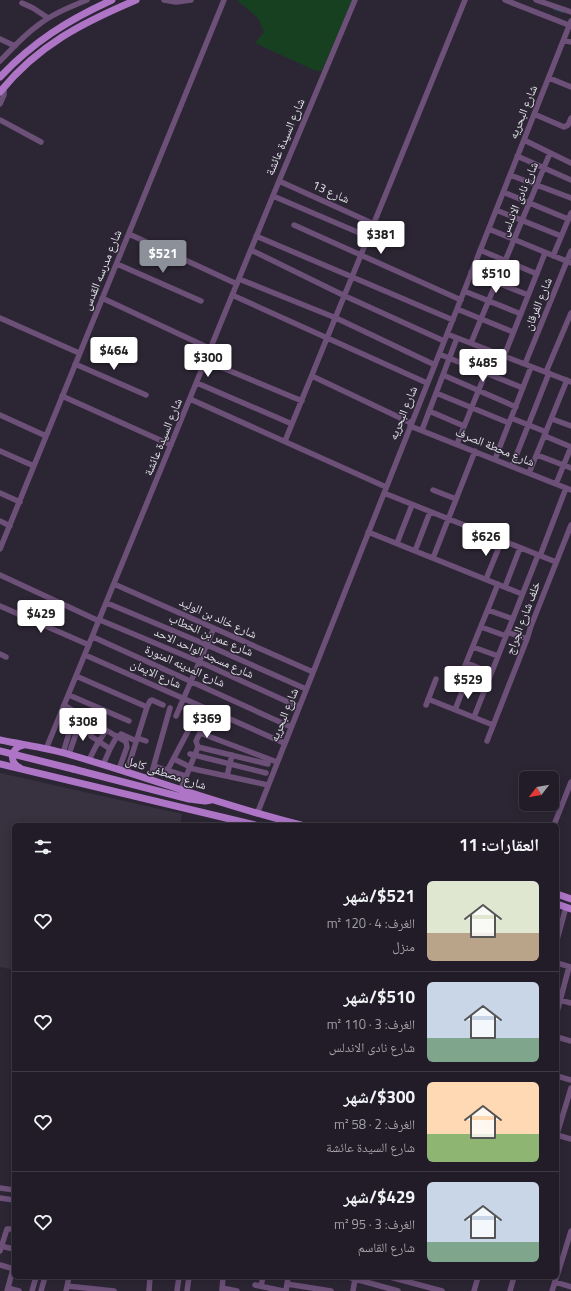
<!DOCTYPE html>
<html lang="ar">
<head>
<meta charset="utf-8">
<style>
	:root { --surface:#211c27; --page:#2d2933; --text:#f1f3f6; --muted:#a2a1a7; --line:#3e3a44; --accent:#8c9099 }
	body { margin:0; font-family:"Titillium Web","Noto Naskh Arabic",sans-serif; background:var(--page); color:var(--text); direction:rtl; height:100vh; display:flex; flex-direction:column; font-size:15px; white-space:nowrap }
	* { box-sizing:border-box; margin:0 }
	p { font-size:13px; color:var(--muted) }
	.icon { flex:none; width:22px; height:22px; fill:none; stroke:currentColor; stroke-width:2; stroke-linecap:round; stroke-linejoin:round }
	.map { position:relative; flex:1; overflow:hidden; direction:ltr }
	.side { position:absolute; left:12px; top:823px; width:547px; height:456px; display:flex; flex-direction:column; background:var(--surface); border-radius:6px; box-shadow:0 2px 10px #0003,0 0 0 1px var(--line); direction:rtl }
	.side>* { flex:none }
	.needle { width:26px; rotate:239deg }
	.controls { position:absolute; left:519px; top:771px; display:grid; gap:8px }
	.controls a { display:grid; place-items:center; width:40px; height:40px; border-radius:6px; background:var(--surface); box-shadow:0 2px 10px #0003,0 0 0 1px var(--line); font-size:20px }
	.price { position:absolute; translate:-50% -34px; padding:0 9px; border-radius:4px; background:#fff; color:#222; font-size:13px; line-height:26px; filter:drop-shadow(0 1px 2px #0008) }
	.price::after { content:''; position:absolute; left:50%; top:24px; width:12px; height:9px; margin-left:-6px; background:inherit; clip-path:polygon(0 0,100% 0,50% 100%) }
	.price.active { background:var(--accent); color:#fff }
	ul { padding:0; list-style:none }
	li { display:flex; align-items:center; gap:12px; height:100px; padding:0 20px }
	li+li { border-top:1px solid var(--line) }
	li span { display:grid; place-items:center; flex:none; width:112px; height:80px; border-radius:6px; color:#555 }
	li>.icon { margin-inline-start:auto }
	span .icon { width:48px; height:48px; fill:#fffc; stroke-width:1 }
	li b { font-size:17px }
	h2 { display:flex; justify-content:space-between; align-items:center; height:48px; padding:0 20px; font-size:17px }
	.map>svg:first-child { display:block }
</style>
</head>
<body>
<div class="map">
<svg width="571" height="1291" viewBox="0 0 571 1291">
	<rect width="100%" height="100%" fill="#2c2634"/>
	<path fill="#383140" d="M 0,773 L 182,814 L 180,825 L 14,825 L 14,970 L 0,967 Z"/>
	<path fill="#174021" d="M 237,0 L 352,0 L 322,71 L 316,71 L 255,43 L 264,32 L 258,18 Z"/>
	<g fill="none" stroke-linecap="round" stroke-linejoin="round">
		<path stroke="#1c555b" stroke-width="1.5" d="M 554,9 L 563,12"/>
		<path stroke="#6c5078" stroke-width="5.5" d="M 164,0 L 176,2 L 191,0
			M 505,0 L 571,26
			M 536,0 L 571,12
			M 22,3 L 33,8 L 48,18
			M 0,39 L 15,46
			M 564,40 L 571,42
			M 0,61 C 12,49 23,36 37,26 C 52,14 70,7 87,0
			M 549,78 L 571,87
			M 0,104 L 4,95 L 4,87
			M 534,114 L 564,127 L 568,125 L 571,118
			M 0,120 L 41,142
			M 524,140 L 571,163
			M 517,156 L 571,180
			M 510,175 L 571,198
			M 279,181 L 374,224
			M 503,192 L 568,219
			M 273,196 L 369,237
			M 496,210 L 561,236
			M 294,225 L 461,300
			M 489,229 L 571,263
			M 129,234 L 237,284
			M 256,236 L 453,320
			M 251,250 L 345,296 L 444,341
			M 480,250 L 537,274
			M 553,256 L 571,213
			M 117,264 L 201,301
			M 471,272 L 528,295
			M 239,279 L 336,318 L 435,365
			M 464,291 L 521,314
			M 232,295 L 427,383
			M 102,298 L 211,349
			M 457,309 L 513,332
			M 0,318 L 79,353
			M 447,334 L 571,382
			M 471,343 L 550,153
			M 439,354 L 523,388
			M 504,356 L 545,253
			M 206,361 L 302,401
			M 75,364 L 146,395
			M 525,364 L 571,251
			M 546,372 L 571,313
			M 443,375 L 516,407
			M 312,376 L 411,423
			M 197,383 L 292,424
			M 436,393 L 509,423
			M 62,396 L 171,445
			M 190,399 L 386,487
			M 429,411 L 464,426
			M 0,415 L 46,436
			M 511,418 L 546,432
			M 552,419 L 571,426
			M 410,426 L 571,490
			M 422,430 L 457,338
			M 545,436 L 571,447
			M 285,441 L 465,0
			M 457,444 L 494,352
			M 0,451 L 34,466
			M 537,455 L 571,468
			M 495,459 L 531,367
			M 512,466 L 549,373
			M 529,473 L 567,380
			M 556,484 L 571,447
			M 433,490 L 456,499
			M 0,493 L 20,502
			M 384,493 L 556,562
			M 0,521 L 10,526
			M 368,532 L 522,594
			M 397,543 L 412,505
			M 0,549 L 224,0
			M 415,551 L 430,512
			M 540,556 L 566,488
			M 433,558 L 475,451
			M 0,575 L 99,621
			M 486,579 L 502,540
			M 114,584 L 313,672
			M 505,587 L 520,548
			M 107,603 L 207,645 L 306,689
			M 0,606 L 89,645
			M 488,610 L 513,619
			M 100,620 L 200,662 L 299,707
			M 481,627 L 506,636
			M 507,632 L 527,639
			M 93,637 L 291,727
			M 473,647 L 498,656
			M 0,654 L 6,657
			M 85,655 L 284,743
			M 467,663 L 491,673
			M 76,676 L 147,707 L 127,771
			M 484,691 L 463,683 L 460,678 L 498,584
			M 69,695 L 129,721
			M 428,699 L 493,725
			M 64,705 L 126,742 L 127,747 L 119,769
			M 426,705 L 436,679
			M 147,707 L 150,701 L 152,700 L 163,705
			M 455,710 L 465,684
			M 176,716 L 214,628
			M 474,717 L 538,555
			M 74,722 L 88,729 L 91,736 L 110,749
			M 200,733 L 277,762
			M 121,734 L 136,741
			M 137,738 L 146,741
			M 487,741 L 527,639 L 531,626 L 571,525
			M 198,747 L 196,741 L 202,729
			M 46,749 L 279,181 L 355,0
			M 63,753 L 70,730
			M 69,754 L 79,725
			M 190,754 L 266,773
			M 174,759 L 190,767
			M 89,760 L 96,746 L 106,730
			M 103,765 L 110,749 L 117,736
			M 154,766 L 186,776
			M 189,768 L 268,785
			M 167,771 L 195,718
			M 227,776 L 232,755
			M 150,779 L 170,708
			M 181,789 L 198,747 L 268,764
			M 257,814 L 571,21
			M 554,825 L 571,782
			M 557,940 L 566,907
			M 557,963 L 571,967
			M 560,1000 L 571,1003
			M 557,1012 L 569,967
			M 557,1037 L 571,1041
			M 557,1076 L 571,1080
			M 557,1134 L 571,1088
			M 557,1135 L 571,1139
			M 0,1188 L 14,1190
			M 0,1198 L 14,1200
			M 5,1247 L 14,1249
			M 0,1251 L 7,1229 L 14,1229
			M 0,1265 L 14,1269
			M 557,1276 L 571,1231
			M 348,1277 L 398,1291
			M 390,1277 L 442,1291
			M 555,1282 L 571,1287
			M 287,1284 L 331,1291
			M 255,1285 L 283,1291
			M 67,1286 L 114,1291
			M 261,1286 L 263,1277
			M 8,1288 L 19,1291
			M 222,1288 L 237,1291
			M 7,1291 L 13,1269
			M 32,1291 L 36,1277
			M 41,1291 L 45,1277
			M 66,1291 L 69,1277
			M 149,1291 L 150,1277
			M 177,1291 L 179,1277
			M 187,1291 L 189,1277
			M 222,1291 L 223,1277
			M 286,1291 L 288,1277
			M 353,1291 L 355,1279
			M 474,1291 L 478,1277
			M 510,1291 L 514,1277
			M 552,1291 L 556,1278"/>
		<path stroke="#ae75c7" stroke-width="7" d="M 0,77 C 33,42 68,20 112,0
			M 0,92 C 38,45 82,23 136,0
			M 0,740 C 24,745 48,748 71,755 C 148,777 223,806 301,825
			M 0,764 L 255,825
			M 20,768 C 8,762 11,747 24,745
			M 73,769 L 189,799 L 205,801 L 211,800
			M 557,894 L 571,899
			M 557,904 L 571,909"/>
		<path stroke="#ae75c7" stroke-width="7" d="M 0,751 L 73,769"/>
	</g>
	<g text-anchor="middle" stroke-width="3" stroke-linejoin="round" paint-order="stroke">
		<g font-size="12" fill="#e4e1eb" stroke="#2c2634">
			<text transform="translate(523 112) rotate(-68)" y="4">شارع البحريه</text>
			<text transform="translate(285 137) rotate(-67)" y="4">شارع السيدة عائشة</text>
			<text transform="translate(331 192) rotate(24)" y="4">شارع 13</text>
			<text transform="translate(519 199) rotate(-67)" y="4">شارع نادى الاندلس</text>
			<text transform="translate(102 270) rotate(-68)" y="4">شارع مدرسه القدس</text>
			<text transform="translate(538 304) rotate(-68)" y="4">شارع الفرقان</text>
			<text transform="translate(403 413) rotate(-68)" y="4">شارع البحريه</text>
			<text transform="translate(163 437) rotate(-68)" y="4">شارع السيدة عائشة</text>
			<text transform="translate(495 447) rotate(22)" y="4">شارع محطة الصرف</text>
			<text transform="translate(218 618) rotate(24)" y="4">شارع خالد بن الوليد</text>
			<text transform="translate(523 618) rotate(-69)" y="4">خلف شارع الجراج</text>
			<text transform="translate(211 635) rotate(23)" y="4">شارع عمر بن الخطاب</text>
			<text transform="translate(204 653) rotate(24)" y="4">شارع مسجد الواحد الاحد</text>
			<text transform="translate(185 666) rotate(24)" y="4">شارع المدينه المنورة</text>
			<text transform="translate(156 674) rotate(24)" y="4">شارع الايمان</text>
			<text transform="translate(284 715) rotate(-68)" y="4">شارع البحريه</text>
			<text transform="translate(166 773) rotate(18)" y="4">شارع مصطفى كامل</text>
		</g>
	</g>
</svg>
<div class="controls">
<a><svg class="needle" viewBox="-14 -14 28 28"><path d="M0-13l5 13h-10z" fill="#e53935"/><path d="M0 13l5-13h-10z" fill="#a2a1a7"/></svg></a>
</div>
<b class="price" style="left:381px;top:255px">$381</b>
<b class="price active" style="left:163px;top:274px">$521</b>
<b class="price" style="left:496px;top:294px">$510</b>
<b class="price" style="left:114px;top:371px">$464</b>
<b class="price" style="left:208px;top:378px">$300</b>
<b class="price" style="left:483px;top:383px">$485</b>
<b class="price" style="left:486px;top:557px">$626</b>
<b class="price" style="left:41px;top:634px">$429</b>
<b class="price" style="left:468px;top:700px">$529</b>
<b class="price" style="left:207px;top:739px">$369</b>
<b class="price" style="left:83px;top:742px">$308</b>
<section class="side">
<h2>العقارات: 11<svg class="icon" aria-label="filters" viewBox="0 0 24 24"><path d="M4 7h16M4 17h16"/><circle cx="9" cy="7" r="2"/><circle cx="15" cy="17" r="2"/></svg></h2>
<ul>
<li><span style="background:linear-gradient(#dfe7d0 65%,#b9a48a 0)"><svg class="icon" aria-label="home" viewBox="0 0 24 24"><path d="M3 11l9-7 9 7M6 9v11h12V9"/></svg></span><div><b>$521/شهر</b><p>الغرف: 4 · 120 m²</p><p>منزل</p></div><svg class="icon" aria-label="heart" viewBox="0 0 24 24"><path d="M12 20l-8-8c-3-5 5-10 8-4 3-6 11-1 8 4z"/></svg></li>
<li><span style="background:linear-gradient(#c9d6e8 70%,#7fa58c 0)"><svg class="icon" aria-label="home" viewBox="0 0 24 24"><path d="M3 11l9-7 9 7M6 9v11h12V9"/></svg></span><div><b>$510/شهر</b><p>الغرف: 3 · 110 m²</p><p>شارع نادى الاندلس</p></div><svg class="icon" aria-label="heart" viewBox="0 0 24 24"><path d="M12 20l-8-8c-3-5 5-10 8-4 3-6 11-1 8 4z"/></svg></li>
<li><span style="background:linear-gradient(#ffd9b3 65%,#8fb573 0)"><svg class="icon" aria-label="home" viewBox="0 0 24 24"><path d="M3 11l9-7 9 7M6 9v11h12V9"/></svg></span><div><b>$300/شهر</b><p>الغرف: 2 · 58 m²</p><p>شارع السيدة عائشة</p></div><svg class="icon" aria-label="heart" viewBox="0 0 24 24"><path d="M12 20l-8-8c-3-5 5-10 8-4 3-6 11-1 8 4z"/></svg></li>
<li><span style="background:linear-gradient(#c9d6e8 75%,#7fa58c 0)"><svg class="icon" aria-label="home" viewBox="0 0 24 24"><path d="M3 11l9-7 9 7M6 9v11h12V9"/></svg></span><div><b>$429/شهر</b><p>الغرف: 3 · 95 m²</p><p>شارع القاسم</p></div><svg class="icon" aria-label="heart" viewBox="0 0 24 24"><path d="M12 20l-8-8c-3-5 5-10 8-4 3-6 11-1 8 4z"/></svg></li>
</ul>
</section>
</div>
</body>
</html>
